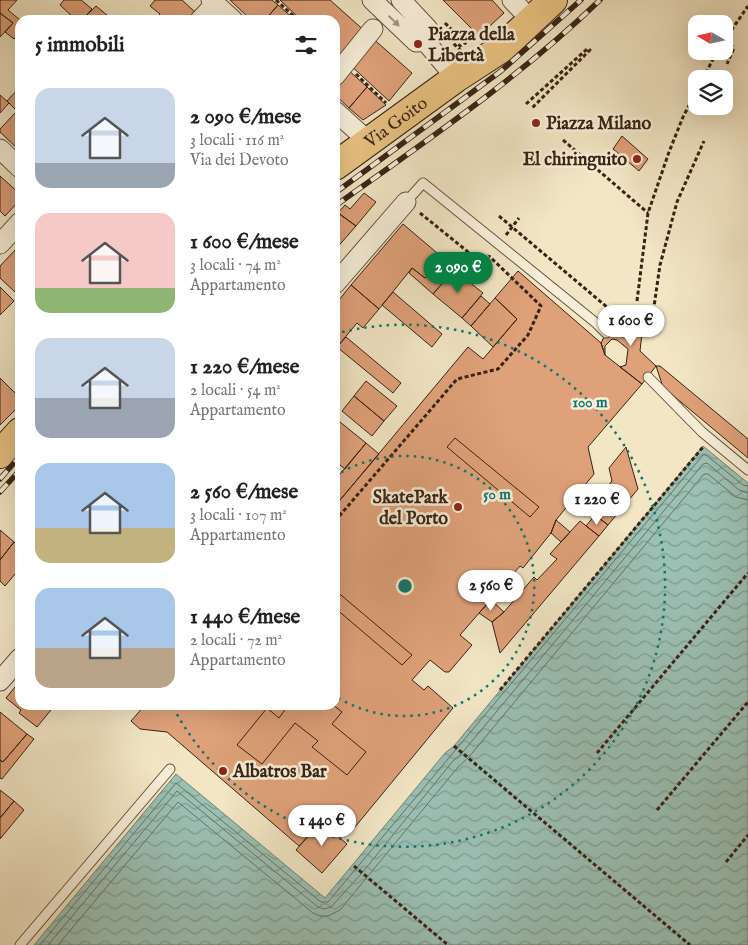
<!DOCTYPE html>
<html lang="it">
<head>
<meta charset="utf-8">
<style>
	:root { --surface:#fff; --page:#f2f2f2; --text:#222; --muted:#767676; --accent:#0b8043 }
	body { margin:0; font-family:"IM FELL English",serif; background:var(--page); color:var(--text); height:100vh; display:flex; flex-direction:column; font-size:19px; white-space:nowrap }
	* { box-sizing:border-box; margin:0 }
	p { font-size:16px; color:var(--muted) }
	.icon { flex:none; width:28px; height:28px; fill:none; stroke:currentColor; stroke-width:2; stroke-linecap:round; stroke-linejoin:round }
	.map { position:relative; flex:1; overflow:hidden }
	.drawer { position:absolute; left:15px; top:15px; width:325px; height:695px; display:flex; flex-direction:column; background:var(--surface); border-radius:15px; box-shadow:0 5px 20px #0002 }
	.drawer>* { flex:none }
	.needle { width:32px; rotate:279deg }
	.tools { position:absolute; left:688px; top:15px; display:grid; gap:10px }
	.tools a { display:grid; place-items:center; width:45px; height:45px; border-radius:10px; background:var(--surface); box-shadow:0 5px 20px #0002; font-size:25px }
	.price { position:absolute; translate:-50% -42px; padding:0 11px; border-radius:18px; background:#fff; color:#222; font-size:16px; line-height:32px; filter:drop-shadow(0 1px 2px #0008) }
	.price::after { content:''; position:absolute; left:50%; top:30px; width:15px; height:11px; margin-left:-8px; background:inherit; clip-path:polygon(0 0,100% 0,50% 100%) }
	.price.current { background:var(--accent); color:#fff }
	ul { padding:0; list-style:none }
	li { display:flex; align-items:center; gap:15px; height:125px; padding:0 20px }
	li span { display:grid; place-items:center; flex:none; width:140px; height:100px; border-radius:15px; color:#555 }
	li>.icon { margin-inline-start:auto }
	span .icon { width:60px; height:60px; fill:#fffc; stroke-width:1 }
	li b { font-size:21px }
	h2 { display:flex; justify-content:space-between; align-items:center; height:60px; padding:0 20px; font-size:21px }
	.map>svg:first-child { display:block }
</style>
</head>
<body>
<div class="map">
<svg width="748" height="945" viewBox="0 0 748 945">
	<defs>
		<pattern id="water-waves" width="16" height="10" patternUnits="userSpaceOnUse" patternTransform="scale(1.25)"><rect width="16" height="10" fill="#9bc0b4"/><path d="M0 5q4-4 8 0t8 0" fill="none" stroke="#7f9c91"/></pattern>
	</defs>
	<rect width="100%" height="100%" fill="#f2e6c5"/>
	<filter id="stains"><feTurbulence type="fractalNoise" baseFrequency=".004" numOctaves="4"/><feColorMatrix values="0 0 0 0 .2 0 0 0 0 .09 0 0 0 0 .02 0 0 0 .5 -.17"/></filter>
	<radialGradient id="worn" r=".72"><stop offset=".6" stop-color="#630" stop-opacity="0"/><stop offset="1" stop-color="#630" stop-opacity=".3"/></radialGradient>
	<path fill="url(#water-waves)" stroke="#738174" d="M 703,446 L 748,483 L 748,945 L 34,945 L 176,774 L 325,898 L 445,753 L 454,746 Z"/>
	<g fill="none" stroke-linecap="round" stroke-linejoin="round">
		<path stroke="#697164" stroke-width="1" d="M 40,945 L 176,783 L 321,902 L 328,902 L 703,455 L 706,455 L 743,485 L 748,486
			M 48,945 L 177,791 L 318,907 L 324,909 L 331,907 L 362,873 L 453,761 L 462,753 L 703,464 L 707,463 L 739,490 L 748,493
			M 58,945 L 178,802 L 313,913 L 320,916 L 328,916 L 340,910 L 458,767 L 468,758 L 704,474 L 708,474 L 736,497 L 748,500"/>
	</g>
	<path fill="#dfa17a" stroke="#372214" d="M 0,0 L 17,0 L 8,10 L 20,20 L 20,32 L 14,39 L 5,32 L 13,23 L 0,13 Z
		M 64,0 L 81,0 L 92,9 L 82,20 L 76,20 L 60,5 Z
		M 155,0 L 182,0 L 196,13 L 189,20 L 155,20 L 160,14 L 150,6 Z
		M 230,0 L 272,0 L 278,5 L 265,20 L 251,20 Z
		M 280,0 L 330,0 L 367,33 L 344,60 L 335,51 L 335,20 L 301,20 Z
		M 443,0 L 492,0 L 504,13 L 479,36 Z
		M 278,5 L 295,20 L 265,20 Z
		M 96,6 L 113,20 L 82,20 Z
		M 0,13 L 13,23 L 0,37 Z
		M 370,36 L 412,73 L 389,101 L 348,63 Z
		M 345,67 L 367,87 L 349,108 L 335,95 L 335,79 Z
		M 20,87 L 20,114 L 7,101 Z
		M 367,87 L 386,105 L 363,120 L 349,108 Z
		M 0,95 L 9,103 L 0,113 Z
		M 17,111 L 20,114 L 20,151 L 0,132 L 0,129 Z
		M 622,136 L 648,159 L 639,171 L 613,149 Z
		M 0,176 L 20,194 L 20,200 L 5,216 L 0,211 Z
		M 364,193 L 376,202 L 356,226 L 338,213 L 345,205 L 350,209 Z
		M 337,212 L 356,226 L 335,250 L 335,213 Z
		M 403,224 L 443,258 L 425,278 L 412,268 L 379,309 L 351,285 Z
		M 18,247 L 20,249 L 20,286 L 15,292 L 0,278 L 0,266 Z
		M 442,260 L 454,270 L 433,294 L 409,273 L 412,268 L 425,278 Z
		M 454,270 L 483,293 L 462,318 L 433,294 Z
		M 518,271 L 601,343 L 605,355 L 642,384 L 588,447 L 594,474 L 556,520 L 551,533 L 523,568 L 520,566 L 460,635 L 472,645 L 449,672 L 445,672 L 430,660 L 412,680 L 424,690 L 428,686 L 453,708 L 355,827 L 348,822 L 337,836 L 321,822 L 299,846 L 167,732 L 140,729 L 131,721 L 145,705 L 335,705 L 335,506 L 468,347 L 483,359 L 517,319 L 495,298 Z
		M 351,285 L 379,309 L 363,328 L 357,323 L 337,347 L 335,346 L 335,305 Z
		M 0,287 L 14,301 L 0,315 Z
		M 393,292 L 442,334 L 432,347 L 382,305 Z
		M 481,296 L 490,304 L 471,326 L 462,318 Z
		M 495,298 L 517,319 L 493,347 L 471,326 Z
		M 625,312 L 643,324 L 640,351 L 656,366 L 642,384 L 620,367 L 626,365 L 628,349 L 617,340 L 612,339 L 605,346 L 605,355 L 601,343 L 606,333 L 612,328 Z
		M 346,337 L 401,383 L 393,393 L 337,347 Z
		M 656,366 L 660,366 L 748,439 L 748,458 L 663,387 Z
		M 0,378 L 20,398 L 20,405 L 0,425 Z
		M 366,381 L 397,406 L 384,421 L 354,396 Z
		M 354,396 L 384,421 L 372,436 L 342,411 Z
		M 335,418 L 366,443 L 345,469 L 335,461 Z
		M 455,438 L 539,507 L 530,517 L 447,447 Z
		M 366,443 L 379,454 L 335,506 L 335,480 Z
		M 626,447 L 638,489 L 608,525 L 588,509 L 612,481 L 609,468 Z
		M 595,515 L 608,525 L 599,536 L 586,526 Z
		M 556,520 L 570,532 L 561,542 L 551,533 Z
		M 580,521 L 599,536 L 500,653 L 492,622 L 504,612 L 534,577 L 537,580 L 557,559 L 550,554 Z
		M 0,530 L 14,542 L 0,560 Z
		M 14,542 L 20,547 L 20,568 L 5,586 L 0,581 L 0,560 Z
		M 335,590 L 412,655 L 402,665 L 335,608 Z
		M 491,600 L 504,612 L 492,622 L 479,613 Z
		M 20,681 L 20,705 L 55,705 L 37,727 L 19,713 L 21,710 L 6,698 Z
		M 285,705 L 333,705 L 342,712 L 332,724 L 366,752 L 347,775 L 312,747 L 318,741 L 295,723 L 262,764 L 237,745 L 267,708 L 279,718 L 287,707 Z
		M 0,712 L 27,734 L 3,762 L 0,760 Z
		M 27,734 L 34,739 L 2,779 L 0,778 L 0,760 L 3,762 Z
		M 0,790 L 14,801 L 0,818 Z
		M 14,801 L 24,810 L 0,839 L 0,818 Z
		M 321,822 L 347,844 L 322,873 L 296,850 Z"/>
	<g fill="none" stroke-linecap="round" stroke-linejoin="round">
		<g stroke="#665340" stroke-width="11">
			<path id="lane" d="M 406,202 L 423,183 L 596,323 L 606,333
				M 648,377 L 702,432 L 748,470
				M 20,945 L 170,769"/>
		</g>
		<g stroke="#665340" stroke-width="21">
			<path id="street" d="M 211,0 L 233,20
				M 372,0 L 416,42 L 425,41
				M 401,0 L 428,29 L 425,41
				M 512,0 L 531,20
				M 200,20 L 215,4
				M 425,41 L 456,78
				M 335,76 L 373,29
				M 335,111 L 368,141
				M 0,149 L 20,168
				M 0,244 L 20,222
				M 335,284 L 406,202
				M 0,681 L 20,658"/>
		</g>
		<g stroke="#372214" stroke-width="30">
			<g id="primary">
				<path id="s1" d="M 335,166 L 456,78 L 502,48 L 553,0"/>
				<path d="M 0,454 L 20,432"/>
			</g>
		</g>
		<path stroke="#372214" stroke-width="3" stroke-dasharray="4 2.5" stroke-linecap="butt" d="M 276,0 L 298,20
			M 445,23 L 467,45
			M 445,30 L 462,48 L 460,50 L 447,37
			M 725,40 L 734,48 L 727,64
			M 724,41 L 748,6
			M 356,74 L 386,103
			M 703,79 L 717,51
			M 526,104 L 587,49 L 590,50 L 531,109
			M 563,140 L 648,213
			M 420,213 L 483,264 L 489,255
			M 499,216 L 620,318
			M 506,235 L 519,218
			M 637,301 L 648,213 L 669,152 L 683,117 L 696,92
			M 642,330 L 650,334 L 660,265 L 677,202 L 704,141
			M 335,521 L 457,379 L 498,369 L 528,335 L 541,306 L 489,256
			M 500,690 L 703,447
			M 454,746 L 690,945
			M 597,753 L 748,573
			M 657,810 L 748,702
			M 726,862 L 748,835
			M 354,866 L 448,945"/>
		<use href="#lane" stroke="#f7efd9" stroke-width="9"/>
		<use href="#street" stroke="#f7efd9" stroke-width="19"/>
		<use href="#primary" stroke="#e9c382" stroke-width="28"/>
		<g stroke="#372214" stroke-width="5.5">
			<path id="rail" d="M 335,193 L 501,71 L 581,0
				M 335,206 C 426,141 519,78 600,0
				M 0,479 L 20,456
				M 0,492 L 20,470"/>
		</g>
		<use href="#rail" stroke="#f7efd9" stroke-width="4" stroke-dasharray="11" stroke-linecap="butt"/>
	</g>
	<defs><path id="oneway-solid" d="M-6-.8H1V-3.2L6.5 0L1 3.2V.8H-6Z" transform="scale(1.25)"/></defs>
	<use fill="#a19380" href="#oneway-solid" transform="translate(394 21) rotate(44)"/>
	<g fill="none" stroke="#0f766e" stroke-width="2.5" stroke-dasharray="2.5 5">
		<path d="M335 476A130 130 0 1 1 335 696"/>
		<path d="M335 334A261 261 0 1 1 173 707"/>
	</g>
	<g fill="#8f2418" stroke="#f7efd9" stroke-width="2">
		<circle cx="418" cy="44" r="5"/>
		<circle cx="536" cy="123" r="5"/>
		<circle cx="637" cy="159" r="5"/>
		<circle cx="458" cy="507" r="5"/>
		<circle cx="223" cy="771" r="5"/>
	</g>
	<g text-anchor="middle" stroke-width="5" stroke-linejoin="round" paint-order="stroke">
		<g font-size="18" font-weight="bold" fill="#372214" stroke="#f7efd9" text-anchor="start">
			<text x="428" y="40">Piazza della<tspan x="428" dy="21">Libertà</tspan></text>
			<text x="546" y="129">Piazza Milano</text>
			<text x="627" y="165" text-anchor="end">El chiringuito</text>
			<text x="448" y="503" text-anchor="end">SkatePark<tspan x="448" dy="21">del Porto</tspan></text>
			<text x="233" y="777">Albatros Bar</text>
		</g>
		<g font-size="18" fill="#372214" stroke="#f7efd9">
			<text dy="6" stroke="none"><textPath href="#s1" startOffset="75">Via Goito</textPath></text>
		</g>
	</g>
	<circle cx="405" cy="586" r="8" fill="#0f766e" stroke="#f7efd9" stroke-width="2.5"/>
	<g font-size="15" text-anchor="middle" font-weight="bold" fill="#0f766e" stroke="#f7efd9" stroke-width="5" stroke-linejoin="round" paint-order="stroke">
		<text x="590" y="407">100 m</text>
		<text x="497" y="499">50 m</text>
	</g>
	<rect width="100%" height="100%" filter="url(#stains)"/>
	<rect width="100%" height="100%" fill="url(#worn)"/>
</svg>
<div class="tools">
<a><svg class="needle" viewBox="-14 -14 28 28"><path d="M0-13l5 13h-10z" fill="#e53935"/><path d="M0 13l5-13h-10z" fill="#767676"/></svg></a>
<a><svg class="icon" aria-label="layers" viewBox="0 0 24 24"><path d="M12 4l9 5-9 5-9-5zM3 14l9 5 9-5"/></svg></a>
</div>
<b class="price current" style="left:458px;top:294px">2 090 €</b>
<b class="price" style="left:631px;top:347px">1 600 €</b>
<b class="price" style="left:597px;top:526px">1 220 €</b>
<b class="price" style="left:491px;top:612px">2 560 €</b>
<b class="price" style="left:322px;top:847px">1 440 €</b>
<section class="drawer">
<h2>5 immobili<svg class="icon" aria-label="filters" viewBox="0 0 24 24"><path d="M4 7h16M4 17h16"/><circle cx="9" cy="7" r="2"/><circle cx="15" cy="17" r="2"/></svg></h2>
<ul>
<li><span style="background:linear-gradient(#c9d6e8 75%,#9aa5b1 0)"><svg class="icon" aria-label="home" viewBox="0 0 24 24"><path d="M3 11l9-7 9 7M6 9v11h12V9"/></svg></span><div><b>2 090 €/mese</b><p>3 locali · 116 m²</p><p>Via dei Devoto</p></div></li>
<li><span style="background:linear-gradient(#f6c9c9 75%,#8fb573 0)"><svg class="icon" aria-label="home" viewBox="0 0 24 24"><path d="M3 11l9-7 9 7M6 9v11h12V9"/></svg></span><div><b>1 600 €/mese</b><p>3 locali · 74 m²</p><p>Appartamento</p></div></li>
<li><span style="background:linear-gradient(#c9d6e8 60%,#9aa5b1 0)"><svg class="icon" aria-label="home" viewBox="0 0 24 24"><path d="M3 11l9-7 9 7M6 9v11h12V9"/></svg></span><div><b>1 220 €/mese</b><p>2 locali · 54 m²</p><p>Appartamento</p></div></li>
<li><span style="background:linear-gradient(#a9c7e8 65%,#c2b280 0)"><svg class="icon" aria-label="home" viewBox="0 0 24 24"><path d="M3 11l9-7 9 7M6 9v11h12V9"/></svg></span><div><b>2 560 €/mese</b><p>3 locali · 107 m²</p><p>Appartamento</p></div></li>
<li><span style="background:linear-gradient(#a9c7e8 60%,#b9a48a 0)"><svg class="icon" aria-label="home" viewBox="0 0 24 24"><path d="M3 11l9-7 9 7M6 9v11h12V9"/></svg></span><div><b>1 440 €/mese</b><p>2 locali · 72 m²</p><p>Appartamento</p></div></li>
</ul>
</section>
</div>
</body>
</html>
